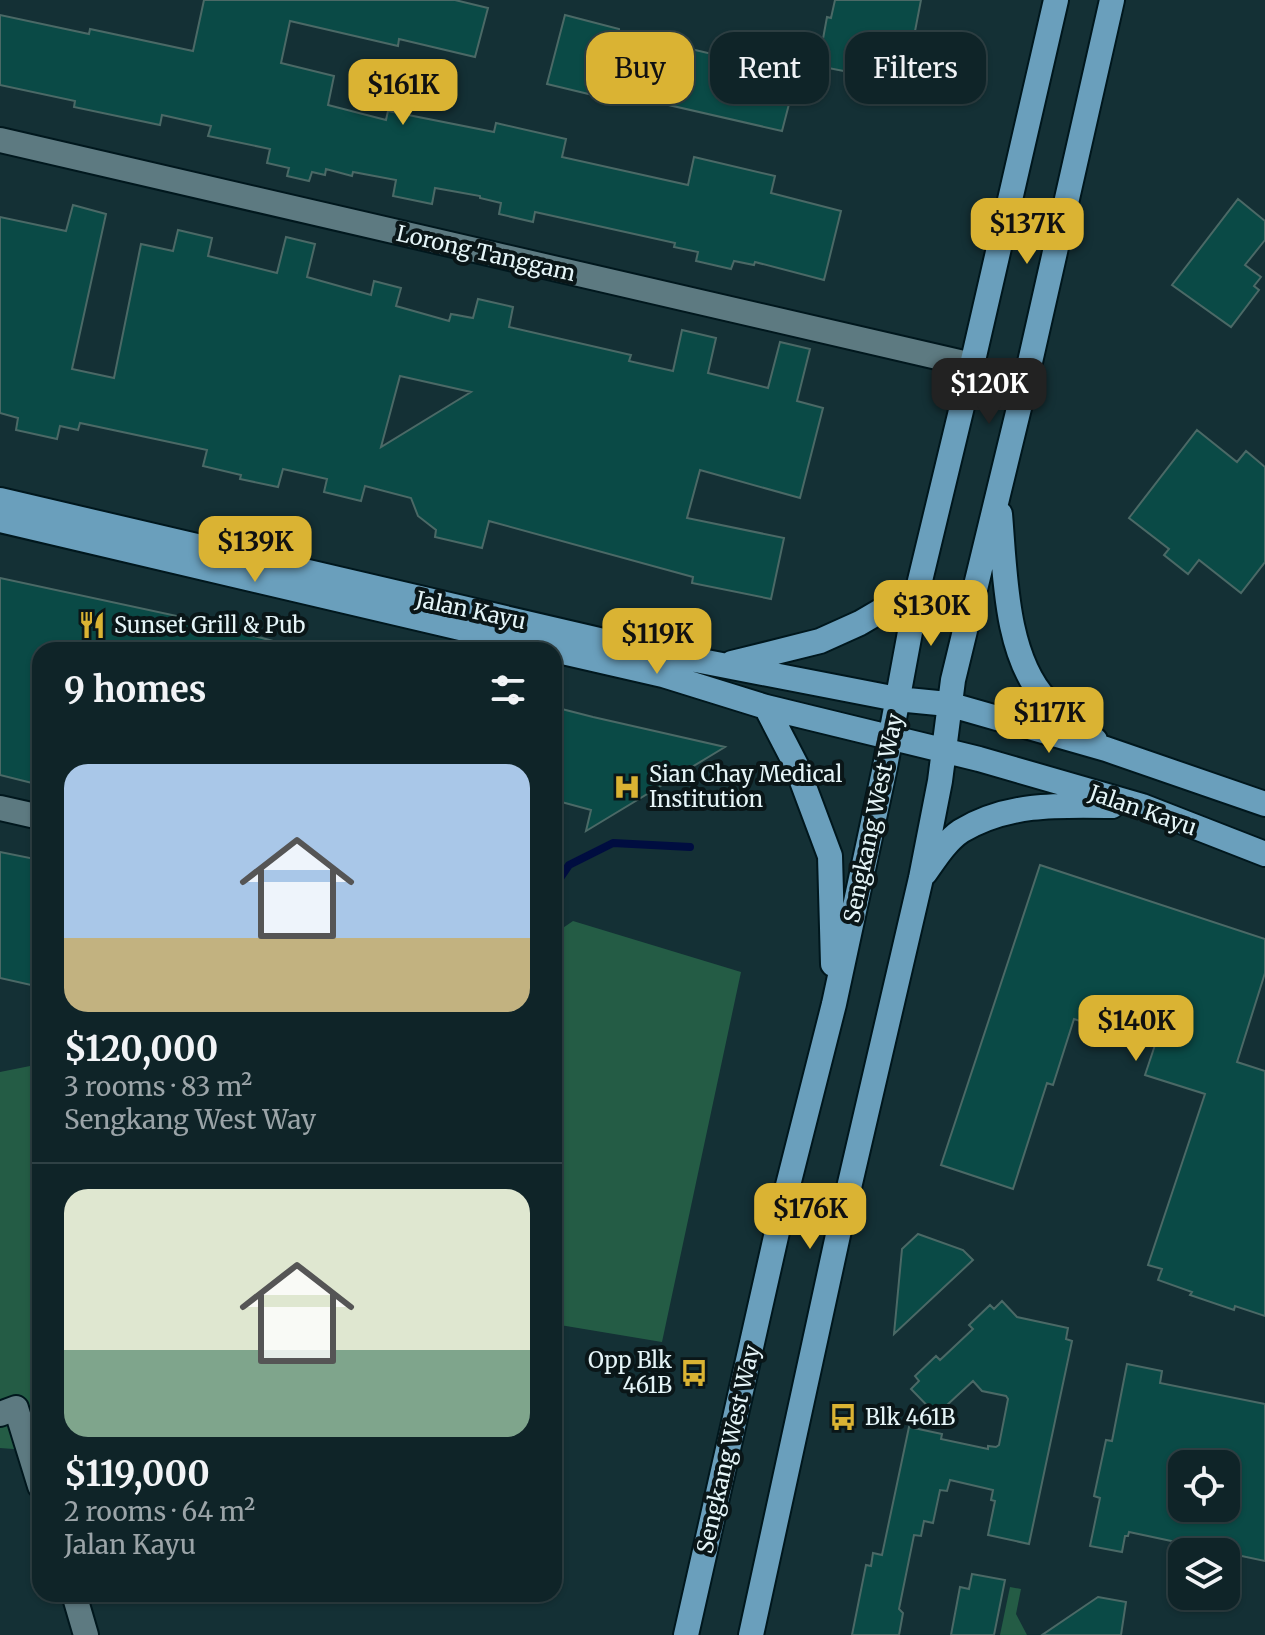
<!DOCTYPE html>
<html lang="en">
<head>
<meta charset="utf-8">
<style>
	:root { --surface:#0f2428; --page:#1d3034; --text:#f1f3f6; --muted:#9ba4a8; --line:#2f4145; --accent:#dab333 }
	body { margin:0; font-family:Merriweather,serif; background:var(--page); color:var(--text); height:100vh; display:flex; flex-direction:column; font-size:30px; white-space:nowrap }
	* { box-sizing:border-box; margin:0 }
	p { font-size:26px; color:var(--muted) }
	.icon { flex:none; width:44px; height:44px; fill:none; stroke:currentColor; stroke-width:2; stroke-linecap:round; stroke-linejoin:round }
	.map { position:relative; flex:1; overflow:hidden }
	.details { position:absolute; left:32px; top:642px; width:530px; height:960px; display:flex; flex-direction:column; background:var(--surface); border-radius:24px; box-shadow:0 2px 6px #0004,0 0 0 2px var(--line) }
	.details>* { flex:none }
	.guide { position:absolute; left:586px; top:32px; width:558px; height:72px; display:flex; gap:16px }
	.tools { position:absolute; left:1168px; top:1450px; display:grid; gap:16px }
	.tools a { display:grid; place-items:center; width:72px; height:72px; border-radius:16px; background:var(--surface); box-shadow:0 2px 6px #0004,0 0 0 2px var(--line); font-size:40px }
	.price { position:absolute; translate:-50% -68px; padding:0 18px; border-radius:16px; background:var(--accent); color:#111; font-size:26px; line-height:52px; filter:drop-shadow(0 2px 4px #0008) }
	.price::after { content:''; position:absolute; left:50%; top:48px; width:24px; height:18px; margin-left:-12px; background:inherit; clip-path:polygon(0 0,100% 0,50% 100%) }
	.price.selected { background:#222; color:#fff }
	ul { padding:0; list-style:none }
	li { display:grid; align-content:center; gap:16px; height:424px; padding:0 32px }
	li+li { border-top:2px solid var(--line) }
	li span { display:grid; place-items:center; height:248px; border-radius:24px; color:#555 }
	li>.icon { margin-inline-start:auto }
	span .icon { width:144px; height:144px; fill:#fffc; stroke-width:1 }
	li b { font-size:34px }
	h2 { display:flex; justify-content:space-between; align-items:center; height:96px; padding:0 32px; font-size:34px }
	.tag { padding:0 28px; border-radius:24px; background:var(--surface); box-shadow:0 2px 6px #0004,0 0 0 2px var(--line); font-size:28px; line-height:72px }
	.tag.selected { background:var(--accent); color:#111 }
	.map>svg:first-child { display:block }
</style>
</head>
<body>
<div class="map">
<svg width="1265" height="1635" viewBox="0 0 1265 1635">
	<rect width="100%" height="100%" fill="#143035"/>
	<path fill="#245c45" d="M 573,921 L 741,972 L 662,1342 L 554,1324 L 554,934 Z
		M 40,1064 L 40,1451 L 0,1448 L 0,1072 Z
		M 1010,1587 L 1021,1589 L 1016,1614 L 1027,1635 L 1000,1635 Z"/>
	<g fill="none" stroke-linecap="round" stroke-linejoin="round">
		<path stroke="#000d40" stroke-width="8" d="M 554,887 L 569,865 L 613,843 L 690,847"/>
	</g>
	<path fill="#0a4a46" stroke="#4b6966" stroke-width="2" fill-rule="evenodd" d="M 204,0 L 455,0 L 488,8 L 475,57 L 399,39 L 398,46 L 290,21 L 281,63 L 334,76 L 328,105 L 386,120 L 388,111 L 494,132 L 496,123 L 566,139 L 562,157 L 688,185 L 694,157 L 775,176 L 771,193 L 841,211 L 824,280 L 755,262 L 754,265 L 734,261 L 731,269 L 696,261 L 698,252 L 674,247 L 675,243 L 535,212 L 533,222 L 499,214 L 501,203 L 480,198 L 480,196 L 435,188 L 432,204 L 393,196 L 396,180 L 353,172 L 352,176 L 326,169 L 325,175 L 312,172 L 309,181 L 287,176 L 289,168 L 267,163 L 270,149 L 208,136 L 211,126 L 162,115 L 160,125 L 74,107 L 75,101 L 0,85 L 0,15 L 89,34 L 90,29 L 193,51 Z
		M 835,0 L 921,0 L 905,83 L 818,66 L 827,17 L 831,18 Z
		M 565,15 L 619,29 L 619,32 L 729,58 L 728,64 L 795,81 L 782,131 L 603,90 L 601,97 L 547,84 Z
		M 1238,199 L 1265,221 L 1265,240 L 1245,265 L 1261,277 L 1254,286 L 1259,290 L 1231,327 L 1172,285 Z
		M 73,205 L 106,214 L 72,369 L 114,378 L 141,244 L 173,251 L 178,230 L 212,238 L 208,256 L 277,273 L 286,237 L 315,244 L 307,277 L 371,295 L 374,281 L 401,288 L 396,306 L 449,321 L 451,314 L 473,318 L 478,299 L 513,307 L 509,327 L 631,355 L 629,361 L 673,371 L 682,330 L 716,338 L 708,373 L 768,388 L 780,342 L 810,349 L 797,401 L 823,408 L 800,498 L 700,470 L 687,518 L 784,538 L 771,599 L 692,583 L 693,577 L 489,521 L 482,548 L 435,537 L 436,530 L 418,516 L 411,498 L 365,486 L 361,501 L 324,492 L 327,479 L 283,469 L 278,487 L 240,479 L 241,475 L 203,466 L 207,450 L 80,423 L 78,430 L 60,426 L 57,439 L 16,430 L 18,418 L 0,413 L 0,217 L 66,231 ZM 400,376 L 471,392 L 381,447 Z
		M 1197,430 L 1237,462 L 1246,451 L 1265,467 L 1265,562 L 1241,593 L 1199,560 L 1188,574 L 1164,555 L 1169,549 L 1129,518 Z
		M 0,578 L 228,627 L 228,629 L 277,642 L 276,650 L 40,650 L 40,785 L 0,775 Z
		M 554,707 L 593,717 L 725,747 L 586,831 L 591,810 L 554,800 Z
		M 0,852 L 40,860 L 40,987 L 0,978 Z
		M 1040,865 L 1265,939 L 1265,973 L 1237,1062 L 1265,1071 L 1265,1316 L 1235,1306 L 1234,1310 L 1190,1295 L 1192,1292 L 1158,1280 L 1162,1269 L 1148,1265 L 1205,1094 L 1145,1075 L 1155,1045 L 1074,1019 L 1053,1085 L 1047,1083 L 1013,1189 L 941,1165 Z
		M 918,1234 L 963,1250 L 973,1260 L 894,1334 L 902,1249 Z
		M 1002,1301 L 1017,1317 L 1068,1328 L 1066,1339 L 1072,1341 L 1029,1544 L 988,1535 L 995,1501 L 991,1500 L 993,1490 L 950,1480 L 947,1491 L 940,1490 L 933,1523 L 924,1521 L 921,1536 L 914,1535 L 899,1609 L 903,1613 L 899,1635 L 852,1635 L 866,1565 L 871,1566 L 873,1553 L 882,1555 L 909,1427 L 942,1434 L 941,1439 L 988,1449 L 988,1446 L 996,1447 L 999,1445 L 1008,1399 L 1006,1396 L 982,1391 L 973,1381 L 947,1405 L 944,1423 L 911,1389 L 919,1381 L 915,1376 L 936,1356 L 940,1360 L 973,1329 L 969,1325 L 990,1305 L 994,1309 Z
		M 1127,1364 L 1162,1371 L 1160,1383 L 1265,1404 L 1265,1561 L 1129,1532 L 1128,1536 L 1125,1536 L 1122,1552 L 1090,1546 L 1100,1498 L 1094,1496 L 1106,1440 L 1112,1441 ZM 1182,1464 L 1226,1464 L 1226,1508 L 1182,1508 Z
		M 972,1574 L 1005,1580 L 994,1635 L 951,1635 L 960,1587 L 969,1589 Z
		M 1098,1597 L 1126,1602 L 1121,1635 L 1042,1635 Z"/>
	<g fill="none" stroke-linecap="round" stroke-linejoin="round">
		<g stroke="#00171d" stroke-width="28">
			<path id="minor" d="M 0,140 L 972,365
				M 0,808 L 40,817
				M 0,1414 L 16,1408 L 40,1486
				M 74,1594 L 86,1635"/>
		</g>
		<g stroke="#00171d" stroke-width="28">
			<path id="major" d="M 0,500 L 629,647 L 897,699 L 948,704 L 1106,749 L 1265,804
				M 1000,514 C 1005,572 1005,657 1047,701 C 1061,716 1080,728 1095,740
				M 0,520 L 554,650
				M 554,650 L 663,675 L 766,707 L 979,759 L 1142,806 L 1265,854
				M 732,663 L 820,641 L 860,623 L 918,589
				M 766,707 L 796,765 L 830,856 L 833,964
				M 925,873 C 935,859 946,841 961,831 C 1008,803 1059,805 1112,806
				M 686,1635 L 784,1201 L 834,1004 L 885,767 L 918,589 L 972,365 L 1056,0
				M 751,1635 L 838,1235 L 921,878 L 940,781 L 953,680 L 1028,371 L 1112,0"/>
		</g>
		<use href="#minor" stroke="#5d7a81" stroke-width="24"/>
		<use href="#major" stroke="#6a9fbc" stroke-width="24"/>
	</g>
	<defs>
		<g id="restaurant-bare" transform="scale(2.16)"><path d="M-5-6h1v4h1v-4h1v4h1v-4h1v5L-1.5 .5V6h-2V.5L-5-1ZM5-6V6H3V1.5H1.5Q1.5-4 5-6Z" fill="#dab333" stroke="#0a1618" stroke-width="2.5" paint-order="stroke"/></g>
		<g id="hospital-bare" transform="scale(2.16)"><path d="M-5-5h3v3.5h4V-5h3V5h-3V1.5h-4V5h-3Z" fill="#dab333" stroke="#0a1618" stroke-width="2.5" paint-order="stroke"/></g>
		<g id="bus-bare" transform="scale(2.16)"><path d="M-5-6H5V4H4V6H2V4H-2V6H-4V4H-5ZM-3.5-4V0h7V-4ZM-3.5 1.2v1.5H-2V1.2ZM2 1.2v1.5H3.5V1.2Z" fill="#dab333" stroke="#0a1618" stroke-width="2.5" paint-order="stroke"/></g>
	</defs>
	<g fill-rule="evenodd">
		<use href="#restaurant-bare" x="92" y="625"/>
		<use href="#hospital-bare" x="627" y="787"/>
		<use href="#bus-bare" x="694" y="1373"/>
		<use href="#bus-bare" x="843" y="1417"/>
	</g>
	<g text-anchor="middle" stroke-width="8" stroke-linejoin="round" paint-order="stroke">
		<g font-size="22" fill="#e5f5f8" stroke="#0a1618">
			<text transform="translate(486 253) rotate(13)" y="8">Lorong Tanggam</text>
			<text transform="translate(471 610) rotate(12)" y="8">Jalan Kayu</text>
			<text transform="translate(1143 810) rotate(19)" y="8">Jalan Kayu</text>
			<text transform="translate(873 818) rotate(-78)" y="8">Sengkang West Way</text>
			<text transform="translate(728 1449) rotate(-77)" y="8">Sengkang West Way</text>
		</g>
		<g font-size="22" fill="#e5f5f8" stroke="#0a1618" text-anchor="start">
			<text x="114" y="633">Sunset Grill &amp; Pub</text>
			<text x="649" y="782">Sian Chay Medical<tspan x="649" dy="25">Institution</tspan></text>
			<text x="672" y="1368" text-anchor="end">Opp Blk<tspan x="672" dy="25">461B</tspan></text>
			<text x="865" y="1425">Blk 461B</text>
		</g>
	</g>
</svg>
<div class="tools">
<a><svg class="icon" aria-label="locate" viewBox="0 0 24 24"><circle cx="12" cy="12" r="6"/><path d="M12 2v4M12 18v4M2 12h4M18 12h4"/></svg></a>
<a><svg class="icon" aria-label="layers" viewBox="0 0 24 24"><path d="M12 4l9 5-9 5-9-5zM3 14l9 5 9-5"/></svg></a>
</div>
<b class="price" style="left:403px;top:127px">$161K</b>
<b class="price" style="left:1027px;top:266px">$137K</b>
<b class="price selected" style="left:989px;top:426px">$120K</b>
<b class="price" style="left:255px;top:584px">$139K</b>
<b class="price" style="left:931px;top:648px">$130K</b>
<b class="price" style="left:657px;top:676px">$119K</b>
<b class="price" style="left:1049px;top:755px">$117K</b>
<b class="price" style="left:1136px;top:1063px">$140K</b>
<b class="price" style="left:810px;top:1251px">$176K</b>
<div class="guide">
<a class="tag selected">Buy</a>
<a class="tag">Rent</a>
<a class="tag">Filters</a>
</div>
<section class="details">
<h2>9 homes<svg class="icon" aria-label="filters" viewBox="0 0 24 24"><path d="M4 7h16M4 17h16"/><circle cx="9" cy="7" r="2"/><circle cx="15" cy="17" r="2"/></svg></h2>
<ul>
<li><span style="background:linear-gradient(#a9c7e8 70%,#c2b280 0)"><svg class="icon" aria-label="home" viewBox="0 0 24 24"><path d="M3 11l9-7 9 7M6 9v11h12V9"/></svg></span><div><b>$120,000</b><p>3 rooms · 83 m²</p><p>Sengkang West Way</p></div></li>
<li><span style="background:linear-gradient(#dfe7d0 65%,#7fa58c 0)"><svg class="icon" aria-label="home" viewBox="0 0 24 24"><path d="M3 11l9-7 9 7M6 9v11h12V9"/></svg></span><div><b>$119,000</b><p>2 rooms · 64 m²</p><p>Jalan Kayu</p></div></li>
</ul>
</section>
</div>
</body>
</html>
